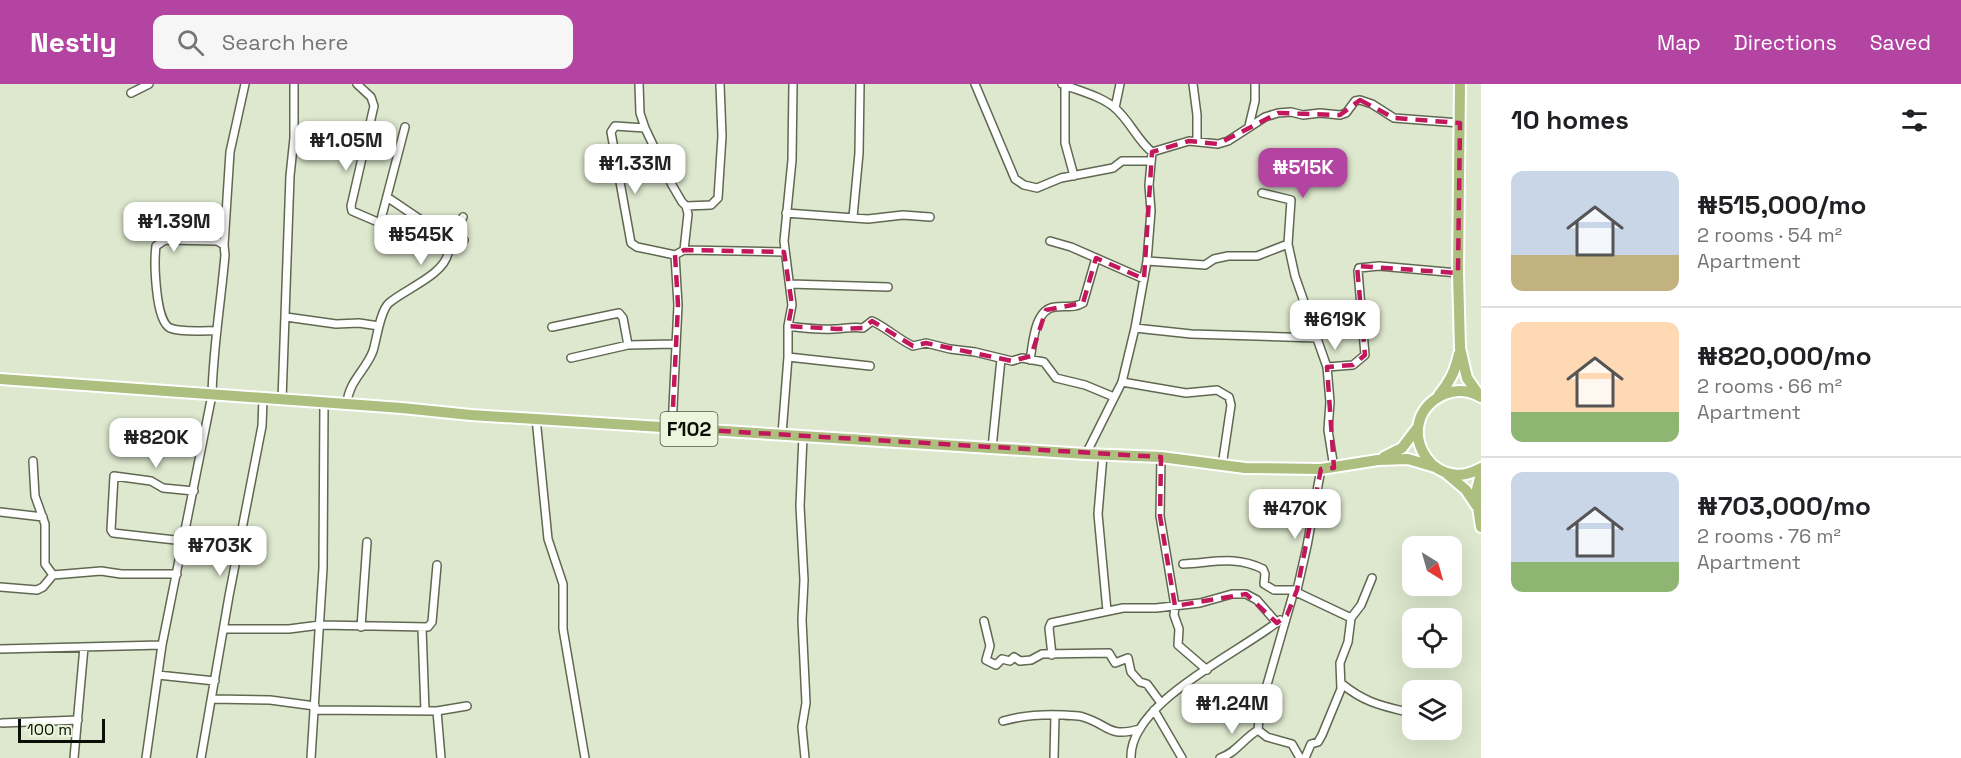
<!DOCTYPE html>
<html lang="en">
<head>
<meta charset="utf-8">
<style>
	:root { --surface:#fff; --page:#f6f6f6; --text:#202124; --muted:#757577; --line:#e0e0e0; --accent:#b344a1 }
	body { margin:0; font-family:"Space Grotesk",sans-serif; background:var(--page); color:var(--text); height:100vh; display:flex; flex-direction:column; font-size:22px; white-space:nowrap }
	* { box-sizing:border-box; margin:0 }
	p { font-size:20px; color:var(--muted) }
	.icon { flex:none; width:33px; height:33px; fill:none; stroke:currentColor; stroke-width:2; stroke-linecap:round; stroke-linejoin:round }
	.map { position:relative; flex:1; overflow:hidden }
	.sheet { display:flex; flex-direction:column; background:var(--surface); width:480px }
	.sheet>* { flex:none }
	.needle { width:39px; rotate:143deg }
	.buttons { position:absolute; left:1402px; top:452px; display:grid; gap:12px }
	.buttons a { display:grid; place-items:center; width:60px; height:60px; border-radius:12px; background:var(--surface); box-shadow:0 6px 24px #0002; font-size:30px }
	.scale { position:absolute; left:18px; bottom:15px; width:87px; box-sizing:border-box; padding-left:6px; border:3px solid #0c0f07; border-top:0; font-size:16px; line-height:21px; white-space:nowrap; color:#0c0f07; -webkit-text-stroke:4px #ebf6dc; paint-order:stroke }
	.price { position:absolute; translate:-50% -51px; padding:0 14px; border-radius:12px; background:#fff; color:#222; font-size:20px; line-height:39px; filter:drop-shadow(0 2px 3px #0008) }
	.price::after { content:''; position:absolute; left:50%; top:36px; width:18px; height:14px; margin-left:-9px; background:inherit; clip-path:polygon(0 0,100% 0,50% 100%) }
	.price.current { background:var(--accent); color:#fff }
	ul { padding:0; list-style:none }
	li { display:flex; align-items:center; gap:18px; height:150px; padding:0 30px }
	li+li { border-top:2px solid var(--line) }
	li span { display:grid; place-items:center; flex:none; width:168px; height:120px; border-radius:12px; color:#555 }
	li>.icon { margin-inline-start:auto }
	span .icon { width:72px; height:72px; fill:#fffc; stroke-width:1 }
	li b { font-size:26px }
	h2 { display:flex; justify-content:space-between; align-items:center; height:72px; padding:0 30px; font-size:26px }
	header { display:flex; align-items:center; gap:36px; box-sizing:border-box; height:84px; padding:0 30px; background:var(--accent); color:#fff }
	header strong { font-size:28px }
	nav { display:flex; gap:33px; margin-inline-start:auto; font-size:21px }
	.search { width:420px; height:54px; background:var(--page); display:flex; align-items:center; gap:15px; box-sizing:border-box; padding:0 21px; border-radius:12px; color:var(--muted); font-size:22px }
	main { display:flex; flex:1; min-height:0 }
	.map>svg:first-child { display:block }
</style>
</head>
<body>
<header>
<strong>Nestly</strong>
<div class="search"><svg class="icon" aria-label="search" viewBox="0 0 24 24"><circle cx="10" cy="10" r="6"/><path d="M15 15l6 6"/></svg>Search here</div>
<nav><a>Map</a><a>Directions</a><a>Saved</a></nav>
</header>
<main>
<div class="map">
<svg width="1481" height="674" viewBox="0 0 1481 674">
	<rect width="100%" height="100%" fill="#dee8ce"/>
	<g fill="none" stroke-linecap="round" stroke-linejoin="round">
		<g stroke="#606852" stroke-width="10">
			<path id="minor" d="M 639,0 L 640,29 L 645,44 L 672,101 L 682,118 L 686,122 L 688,130 L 684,166 L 675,171 L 678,221 L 672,344
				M 975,0 L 1015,95 L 1024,101 L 1037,104 L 1061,94 L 1113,84 L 1122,77 L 1151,77
				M 1062,0 C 1079,7 1101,12 1115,24 C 1130,37 1137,56 1152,68
				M 1193,0 L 1197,31 L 1197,57
				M 1065,1 L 1065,59 L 1074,92
				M 131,9 L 149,0
				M 1115,24 L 1120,0
				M 1249,42 L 1255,17 L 1255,0
				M 645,44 L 615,42 L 611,48 L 631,159 L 637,163 L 675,171
				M 1152,68 L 1189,57 L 1218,60 L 1228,57 L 1265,33 L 1278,29 L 1291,28 L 1303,31 L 1320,29 L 1340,31 L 1346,29 L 1355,17 L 1360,16 L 1372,20 L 1394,34 L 1460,39
				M 1262,109 L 1291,116 L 1288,160 L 1295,192 L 1327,283 L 1330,318 L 1328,346 L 1334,384
				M 387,113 L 446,153 L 455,156 L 464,156
				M 686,122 L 711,121 L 718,114 L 722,52 L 720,0
				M 786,129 L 868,135 L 903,131 L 930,133
				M 853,133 L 859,69 L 860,0
				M 380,139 L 405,43
				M 450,154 L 463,133
				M 1050,157 L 1071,163 L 1144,195
				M 224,161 L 230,68 L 245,0
				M 684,166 L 784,168
				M 1147,177 L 1205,181 L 1214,175 L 1228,172 L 1257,172 L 1288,160
				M 790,200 L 888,203
				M 286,233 L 336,240 L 359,239 L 379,242
				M 788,242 C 803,244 818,246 833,245 C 844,245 852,242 863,244 L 872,237 C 887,244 898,255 913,262 L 926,259 L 950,265 L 975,268 L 1012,277 L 1022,274 L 1044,278 L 1056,294 L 1085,301 L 1114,313
				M 552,243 L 619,229 L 623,234 L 628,261
				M 1135,244 L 1191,250 L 1317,254
				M 788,273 L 870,282
				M 571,274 L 628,261 L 674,260
				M 1030,276 C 1033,260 1034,225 1055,223 C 1066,221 1073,225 1083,219 L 1096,174
				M 1327,283 L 1353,281 L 1365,271 L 1358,187 L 1359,184 L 1379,182 L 1458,189
				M 1122,298 L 1186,309 L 1217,306 L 1229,313 L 1231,321 L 1222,382
				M 282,316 L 290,92 L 294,54 L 294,0
				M 347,320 C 348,298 366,286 373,267 C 377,254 380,227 389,219 C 405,205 444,191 448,169 L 444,161 L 435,156 L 380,139 L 352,127 L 351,122 L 374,22 L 371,13 L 357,0
				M 536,334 L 548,455 L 563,500 L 563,545 L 585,674
				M 782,350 L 788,273 L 788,242 L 792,221 L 784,157 L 792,76 L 793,0
				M 803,352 L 800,422 L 804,496 L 802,536 L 806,619 L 802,643 L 805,674
				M 992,364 L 1001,275
				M 1086,370 L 1122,298 L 1135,244 L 1147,177 L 1151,127 L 1149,101 L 1152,68
				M 1103,371 L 1098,430 L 1107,527
				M 1161,373 L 1160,432 L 1175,522 L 1174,531 L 1179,545 L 1178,561 L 1207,586
				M 33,377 L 35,412 L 45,440 L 45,480 L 53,491
				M 0,428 L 43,433
				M 184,457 L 113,449 L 111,446 L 114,392 L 151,397 L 163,404 L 194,407
				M 1183,480 C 1213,479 1234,471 1263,485 L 1265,490 L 1264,500 L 1274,506 L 1297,506
				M 0,503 L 37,506 L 43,503 L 53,491 L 101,487 L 121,490 L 177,490
				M 1294,507 L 1351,534
				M 984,537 L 990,562 L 986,576 L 996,581 L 1002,575 L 1010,577 L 1014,573 L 1020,577 L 1031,576 L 1042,570 L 1109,569 L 1115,579 L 1128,574 L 1131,588 L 1140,598 L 1147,600 L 1161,619
				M 361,543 L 367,458
				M 422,544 L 425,627
				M 224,545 L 289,545 L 320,541 L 428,543 L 432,538 L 437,481
				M 0,565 L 162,561
				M 1052,571 L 1049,544 L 1051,539 L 1123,524 L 1156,524 L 1200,519 L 1232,510 L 1246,510 L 1257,516 L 1277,539
				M 158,591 L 215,597
				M 1342,600 C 1363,617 1378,621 1403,627
				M 212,615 L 270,616 L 315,622
				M 314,626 L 437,627 L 467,622
				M 1154,626 L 1182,674
				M 437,627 L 441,674
				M 1003,637 C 1024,631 1042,630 1064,631 C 1070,632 1077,631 1083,633 C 1110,641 1107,654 1140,645
				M 2,639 L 78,636
				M 1258,646 L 1267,653 L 1292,660 L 1300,674
				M 74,674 L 84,563
				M 146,674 L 162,561 L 212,311 C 213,264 221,218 225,171 L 224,161 L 217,157 L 165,156 L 156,162 C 154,177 155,237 170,244 C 183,249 203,246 217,247
				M 201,674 L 229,512 L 262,342 L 263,315
				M 311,674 L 323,484 L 324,318
				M 1054,674 L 1055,631
				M 1131,674 C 1129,618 1241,568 1280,536
				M 1220,674 C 1236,669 1243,655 1258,646 L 1260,625 L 1294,507 L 1297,506 L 1307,462 L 1321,385
				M 1305,674 L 1311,660 L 1318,658 L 1322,651 L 1341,605 L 1340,579 L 1348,558 L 1351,534 L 1361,521 L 1372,494"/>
		</g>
		<g stroke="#fff" stroke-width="14">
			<path id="primary" d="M 1460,0 L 1458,189 L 1460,264 L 1467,294 L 1479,311
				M 0,295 L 402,324 L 471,331 L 1086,370 L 1161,373 L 1245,384 L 1321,385 L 1378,376 L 1408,375 L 1435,383
				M 1439,311 C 1450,298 1455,287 1459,270
				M 1481,313 C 1470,307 1457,305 1445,310 C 1389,334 1429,414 1481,384
				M 1384,373 L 1402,364 L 1418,343
				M 1446,389 L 1466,406 L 1476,421
				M 1481,390 L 1476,409 L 1481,443"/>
		</g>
		<use href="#minor" stroke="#fff" stroke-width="7"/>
		<use href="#primary" stroke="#acbf7f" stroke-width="10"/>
	</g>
	<path fill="none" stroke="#c2185b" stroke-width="4.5" stroke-dasharray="12 8" stroke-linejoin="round" d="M 1360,16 L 1394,34 L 1460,39 L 1458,189 L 1357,182 L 1365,271 L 1353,281 L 1327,283 L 1334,384 L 1321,385 L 1297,506 L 1287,531 L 1277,539 L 1246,510 L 1175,522 L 1160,432 L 1161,373 L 672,344 L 678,221 L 675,171 L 684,166 L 784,168 L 792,221 L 788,242 L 837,245 L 863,244 L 872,237 L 913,262 L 926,259 L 1012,277 L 1031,272 L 1046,226 L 1083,219 L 1096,174 L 1144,195 L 1152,68 L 1189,57 L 1218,60 L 1278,29 L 1340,31 Z"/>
	<g text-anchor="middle" stroke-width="6" stroke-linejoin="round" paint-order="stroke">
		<rect fill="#ebf6dc" stroke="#4f5447" stroke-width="1.5" x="660.5" y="328" width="57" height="34" rx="4.5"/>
		<g font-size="20" font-weight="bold" fill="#0c0f07">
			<text x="689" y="352">F102</text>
		</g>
	</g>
</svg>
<div class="buttons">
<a><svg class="needle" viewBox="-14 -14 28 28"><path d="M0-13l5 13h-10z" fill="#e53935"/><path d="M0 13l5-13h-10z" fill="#757577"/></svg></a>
<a><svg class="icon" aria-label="locate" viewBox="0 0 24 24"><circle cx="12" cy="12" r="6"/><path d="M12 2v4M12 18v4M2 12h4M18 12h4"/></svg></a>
<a><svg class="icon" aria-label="layers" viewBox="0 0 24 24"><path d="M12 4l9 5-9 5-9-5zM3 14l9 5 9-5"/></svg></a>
</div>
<div class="scale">100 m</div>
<b class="price" style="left:346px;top:88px">₦1.05M</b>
<b class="price" style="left:635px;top:111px">₦1.33M</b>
<b class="price current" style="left:1303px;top:115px">₦515K</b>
<b class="price" style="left:174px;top:169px">₦1.39M</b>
<b class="price" style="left:421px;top:182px">₦545K</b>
<b class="price" style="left:1335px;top:267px">₦619K</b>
<b class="price" style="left:156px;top:385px">₦820K</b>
<b class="price" style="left:1295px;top:456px">₦470K</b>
<b class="price" style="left:220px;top:493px">₦703K</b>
<b class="price" style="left:1232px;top:651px">₦1.24M</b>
</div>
<section class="sheet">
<h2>10 homes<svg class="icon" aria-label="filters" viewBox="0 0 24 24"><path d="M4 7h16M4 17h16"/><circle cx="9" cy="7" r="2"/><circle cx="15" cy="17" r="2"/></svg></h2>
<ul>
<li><span style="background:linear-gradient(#c9d6e8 70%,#c2b280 0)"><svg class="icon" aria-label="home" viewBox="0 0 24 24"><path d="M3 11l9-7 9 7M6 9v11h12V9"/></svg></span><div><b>₦515,000/mo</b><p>2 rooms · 54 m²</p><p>Apartment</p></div></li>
<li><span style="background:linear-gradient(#ffd9b3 75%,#8fb573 0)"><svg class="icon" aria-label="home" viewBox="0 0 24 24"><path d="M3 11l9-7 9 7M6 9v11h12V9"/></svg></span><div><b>₦820,000/mo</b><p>2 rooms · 66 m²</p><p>Apartment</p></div></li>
<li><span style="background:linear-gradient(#c9d6e8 75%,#8fb573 0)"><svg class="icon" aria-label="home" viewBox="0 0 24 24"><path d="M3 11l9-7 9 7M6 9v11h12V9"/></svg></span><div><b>₦703,000/mo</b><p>2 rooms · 76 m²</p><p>Apartment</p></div></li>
</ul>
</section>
</main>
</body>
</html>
